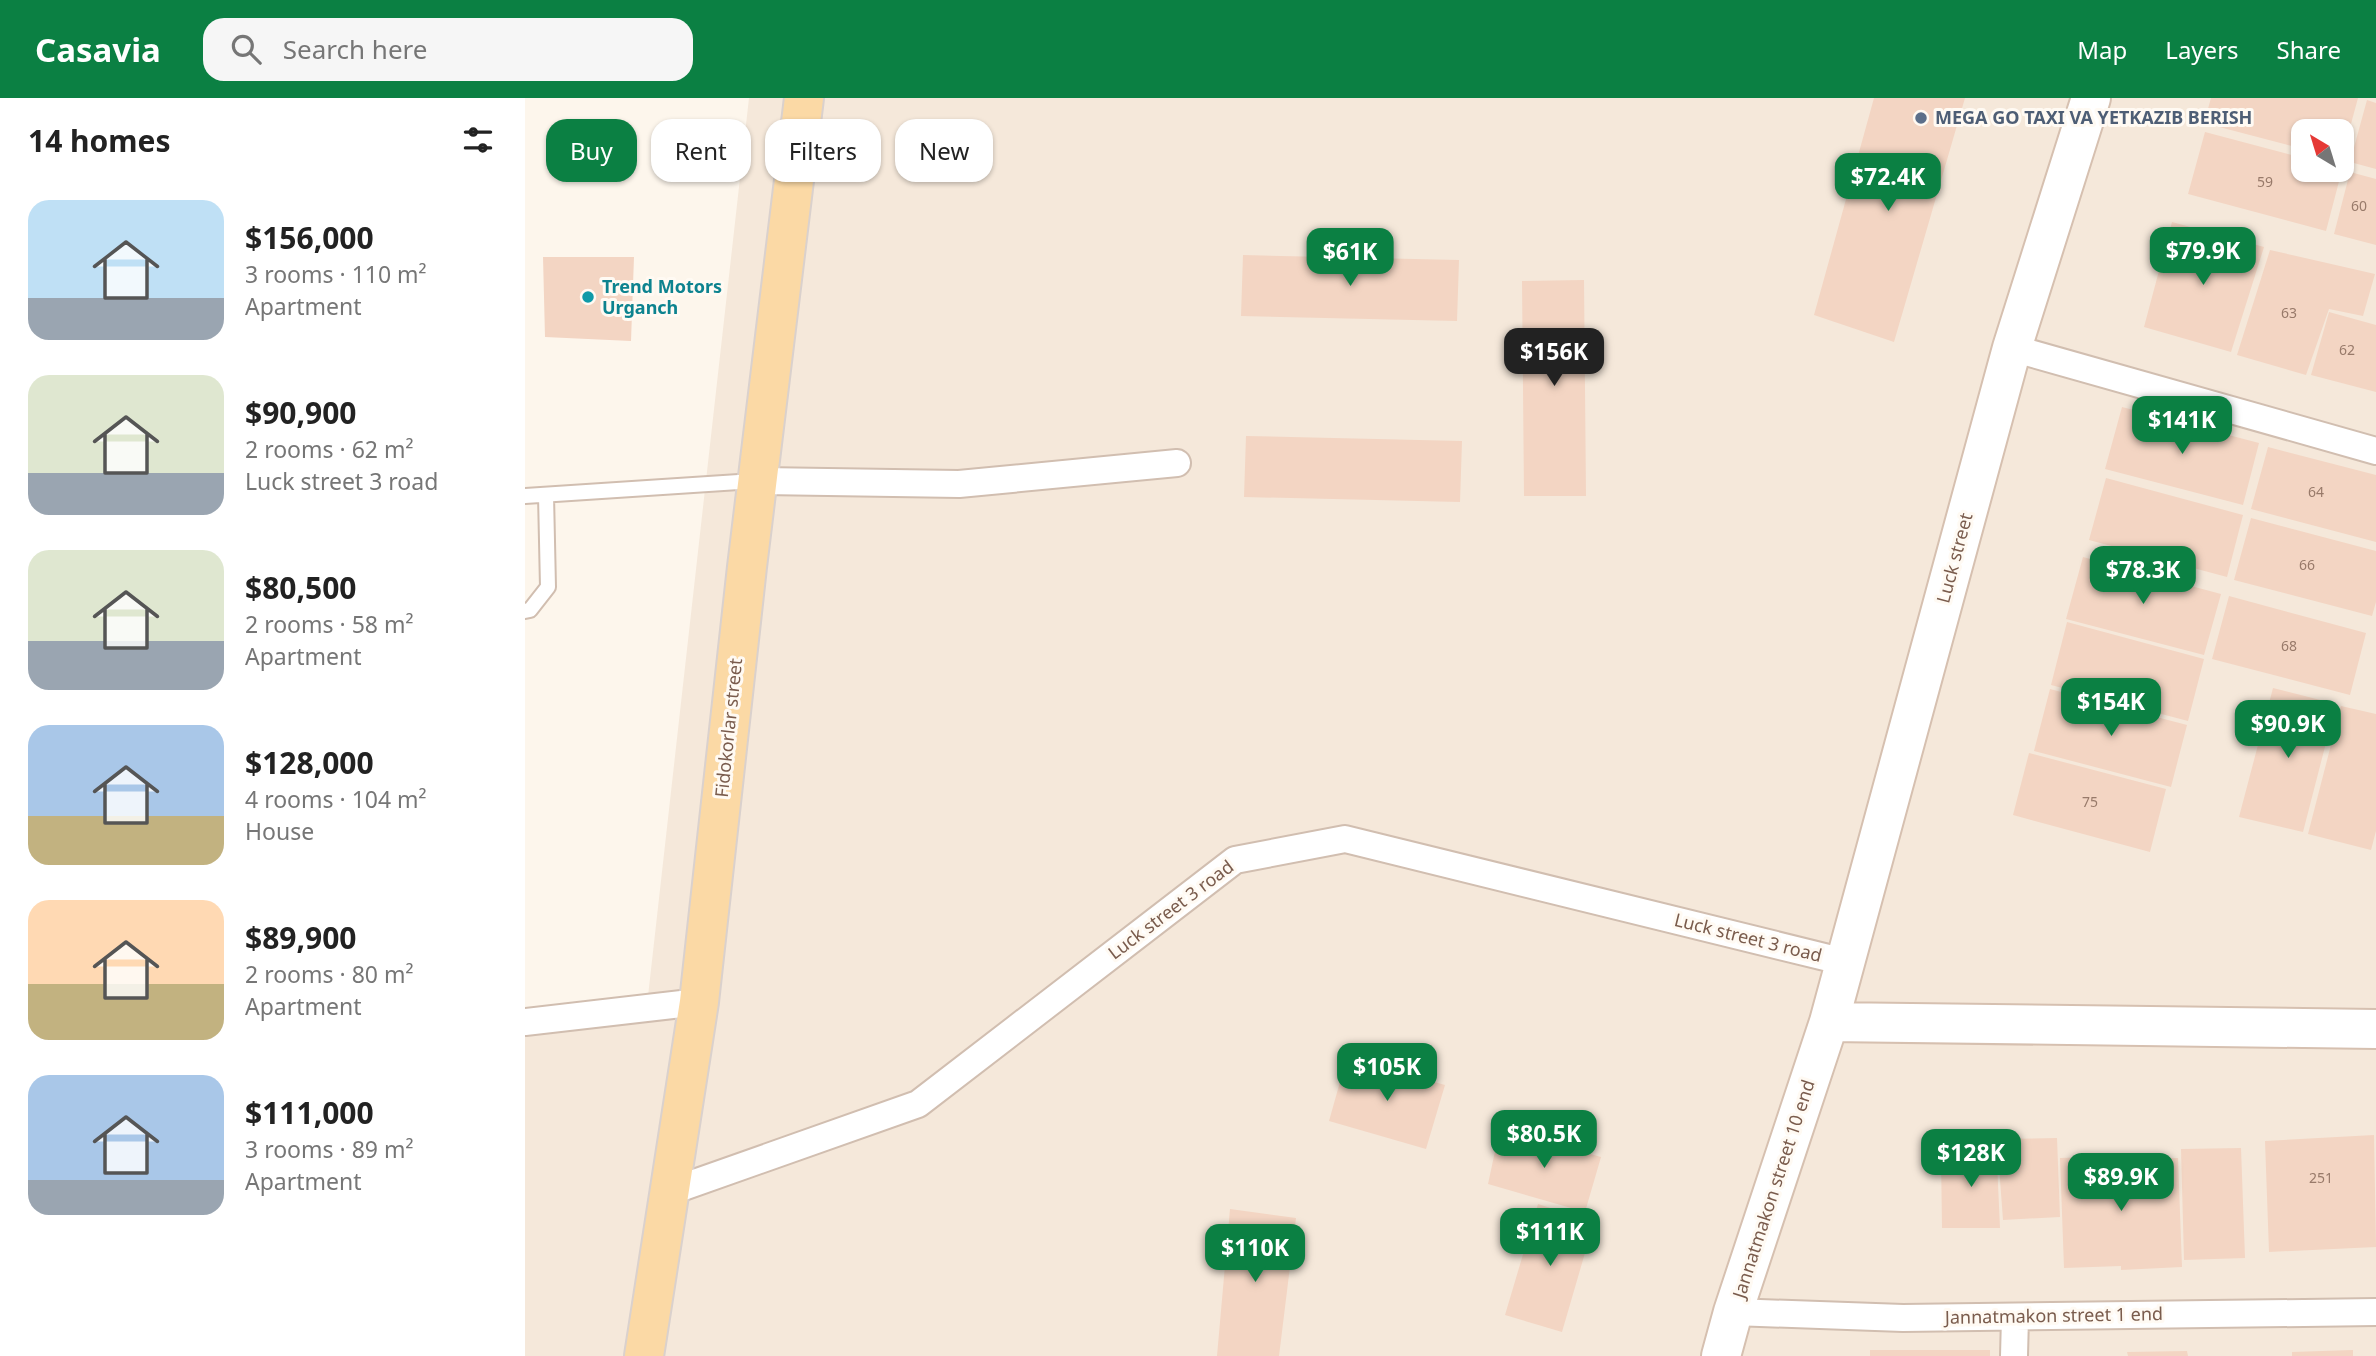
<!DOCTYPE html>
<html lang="en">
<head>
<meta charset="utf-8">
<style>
	:root { --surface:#fff; --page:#f6f6f6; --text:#222; --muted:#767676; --accent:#0b8043 }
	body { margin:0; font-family:"Noto Sans",sans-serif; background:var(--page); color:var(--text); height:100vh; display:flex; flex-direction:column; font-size:26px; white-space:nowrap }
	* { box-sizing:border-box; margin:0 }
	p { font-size:23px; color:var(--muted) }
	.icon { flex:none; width:38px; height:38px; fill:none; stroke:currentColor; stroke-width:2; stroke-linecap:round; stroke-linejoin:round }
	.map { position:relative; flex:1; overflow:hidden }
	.details { display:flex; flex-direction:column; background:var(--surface); width:525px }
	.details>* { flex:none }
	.banner { position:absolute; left:21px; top:21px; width:665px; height:63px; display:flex; gap:14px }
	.needle { width:46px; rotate:322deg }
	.buttons { position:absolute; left:1766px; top:21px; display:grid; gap:14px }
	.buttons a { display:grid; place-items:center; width:63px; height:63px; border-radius:14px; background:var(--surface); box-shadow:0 2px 5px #0004; font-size:35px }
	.price { position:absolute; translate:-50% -60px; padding:0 16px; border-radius:14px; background:var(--accent); color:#fff; font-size:23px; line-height:46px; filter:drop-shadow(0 2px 4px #0008) }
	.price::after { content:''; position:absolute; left:50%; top:42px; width:21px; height:16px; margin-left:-10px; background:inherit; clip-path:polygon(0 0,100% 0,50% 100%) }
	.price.selected { background:#222; color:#fff }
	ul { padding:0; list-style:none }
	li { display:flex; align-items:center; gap:21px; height:175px; padding:0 28px }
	li span { display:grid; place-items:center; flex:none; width:196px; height:140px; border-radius:21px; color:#555 }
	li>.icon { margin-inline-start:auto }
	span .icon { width:84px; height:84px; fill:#fffc; stroke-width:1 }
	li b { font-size:30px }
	h2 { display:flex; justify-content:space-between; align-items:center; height:84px; padding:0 28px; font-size:30px }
	.pill { padding:0 24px; border-radius:21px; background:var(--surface); box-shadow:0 2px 5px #0004; font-size:24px; line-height:63px }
	.pill.selected { background:var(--accent); color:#fff }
	header { display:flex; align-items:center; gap:42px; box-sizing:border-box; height:98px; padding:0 35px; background:var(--accent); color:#fff }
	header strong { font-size:33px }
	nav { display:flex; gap:38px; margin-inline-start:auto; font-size:24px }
	.search { width:490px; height:63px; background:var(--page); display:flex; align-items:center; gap:18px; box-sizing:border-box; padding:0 24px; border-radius:21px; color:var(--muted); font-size:26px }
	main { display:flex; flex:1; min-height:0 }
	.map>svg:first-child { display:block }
</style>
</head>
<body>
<header>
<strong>Casavia</strong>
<div class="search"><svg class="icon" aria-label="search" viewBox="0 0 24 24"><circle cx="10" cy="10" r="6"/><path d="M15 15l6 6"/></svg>Search here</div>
<nav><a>Map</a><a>Layers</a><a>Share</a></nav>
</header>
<main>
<section class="details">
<h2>14 homes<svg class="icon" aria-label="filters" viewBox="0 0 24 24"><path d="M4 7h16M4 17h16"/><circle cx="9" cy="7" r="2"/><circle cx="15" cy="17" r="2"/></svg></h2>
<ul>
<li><span style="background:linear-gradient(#bfe0f5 70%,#9aa5b1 0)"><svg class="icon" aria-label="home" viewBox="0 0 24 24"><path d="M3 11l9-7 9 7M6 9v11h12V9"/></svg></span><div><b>$156,000</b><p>3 rooms · 110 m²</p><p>Apartment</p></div></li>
<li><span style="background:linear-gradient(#dfe7d0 70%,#9aa5b1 0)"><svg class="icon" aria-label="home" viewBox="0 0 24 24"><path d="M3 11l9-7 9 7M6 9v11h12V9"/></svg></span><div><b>$90,900</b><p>2 rooms · 62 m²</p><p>Luck street 3 road</p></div></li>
<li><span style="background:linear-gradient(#dfe7d0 65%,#9aa5b1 0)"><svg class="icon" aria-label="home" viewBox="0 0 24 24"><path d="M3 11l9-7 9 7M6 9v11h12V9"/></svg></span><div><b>$80,500</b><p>2 rooms · 58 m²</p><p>Apartment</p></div></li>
<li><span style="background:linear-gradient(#a9c7e8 65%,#c2b280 0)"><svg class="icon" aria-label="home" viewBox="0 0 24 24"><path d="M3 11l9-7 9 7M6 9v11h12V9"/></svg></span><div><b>$128,000</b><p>4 rooms · 104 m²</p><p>House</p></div></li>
<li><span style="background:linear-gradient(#ffd9b3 60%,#c2b280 0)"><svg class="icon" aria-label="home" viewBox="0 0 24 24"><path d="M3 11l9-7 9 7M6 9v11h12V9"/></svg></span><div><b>$89,900</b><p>2 rooms · 80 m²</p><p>Apartment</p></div></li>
<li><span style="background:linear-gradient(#a9c7e8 75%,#9aa5b1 0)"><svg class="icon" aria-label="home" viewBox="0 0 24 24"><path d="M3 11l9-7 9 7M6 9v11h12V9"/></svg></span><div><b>$111,000</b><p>3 rooms · 89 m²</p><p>Apartment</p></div></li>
</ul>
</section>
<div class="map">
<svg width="1851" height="1258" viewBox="0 0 1851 1258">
	<rect width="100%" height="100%" fill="#fdf6ec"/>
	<path fill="#f5e8da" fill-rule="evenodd" d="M 224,0 L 1851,0 L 1851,1258 L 0,1258 L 0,935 L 120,925 ZM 1778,33 L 1816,33 L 1816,72 L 1778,72 Z"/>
	<path fill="#f3d5c3" d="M 1349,0 L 1440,0 L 1369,244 L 1289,217 Z
		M 1686,0 L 1833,0 L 1817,59 L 1816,33 L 1778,33 L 1778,51 L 1679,25 Z
		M 1842,2 L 1851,5 L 1851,71 L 1825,64 Z
		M 1680,34 L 1778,60 L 1778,72 L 1817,72 L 1801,133 L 1663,96 Z
		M 1825,74 L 1851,81 L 1851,147 L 1809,136 Z
		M 1647,124 L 1739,149 L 1706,254 L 1619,229 Z
		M 1745,152 L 1850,176 L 1838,218 L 1804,211 L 1781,277 L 1712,257 Z
		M 718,157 L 934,162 L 932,223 L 716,218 Z
		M 18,159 L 109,159 L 106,243 L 20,239 Z
		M 1059,182 L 1061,398 L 999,398 L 997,183 Z
		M 1804,214 L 1851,227 L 1851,294 L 1786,277 Z
		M 1597,309 L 1734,345 L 1718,407 L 1580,371 Z
		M 721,338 L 937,343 L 935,404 L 719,399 Z
		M 1743,349 L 1851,377 L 1851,444 L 1726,411 Z
		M 1581,380 L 1718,417 L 1702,479 L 1564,442 Z
		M 1726,420 L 1851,453 L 1851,504 L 1847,518 L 1709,482 Z
		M 1558,459 L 1696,496 L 1679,557 L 1541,521 Z
		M 1704,498 L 1841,535 L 1825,597 L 1687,561 Z
		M 1542,524 L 1679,561 L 1663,623 L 1526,587 Z
		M 1748,590 L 1811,606 L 1778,734 L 1714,719 Z
		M 1525,591 L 1662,627 L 1646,689 L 1509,653 Z
		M 1816,608 L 1851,616 L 1851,733 L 1846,752 L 1783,736 Z
		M 1504,655 L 1641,691 L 1625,754 L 1488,717 Z
		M 822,959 L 920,987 L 901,1051 L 804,1023 Z
		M 975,1030 L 1076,1059 L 1060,1114 L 963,1086 Z
		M 1849,1037 L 1851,1149 L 1744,1154 L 1740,1043 Z
		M 1532,1040 L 1535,1119 L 1478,1122 L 1472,1041 Z
		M 1471,1042 L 1475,1130 L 1417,1130 L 1416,1057 L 1460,1053 L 1460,1043 Z
		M 1716,1050 L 1720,1160 L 1659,1162 L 1656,1051 Z
		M 1596,1058 L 1596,1061 L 1653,1060 L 1657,1169 L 1596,1172 L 1596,1168 L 1539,1170 L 1535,1060 Z
		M 1013,1106 L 1069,1124 L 1037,1234 L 980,1217 Z
		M 705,1111 L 771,1120 L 754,1258 L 692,1258 Z
		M 1345,1252 L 1465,1252 L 1465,1258 L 1345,1258 Z
		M 1828,1252 L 1828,1258 L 1767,1258 L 1767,1254 Z
		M 1662,1253 L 1663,1258 L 1603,1258 L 1602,1254 Z"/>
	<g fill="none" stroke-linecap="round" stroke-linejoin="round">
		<g stroke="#d1beb0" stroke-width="18">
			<path id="lane" d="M 0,398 L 229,383
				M 0,513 L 5,512 L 23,489 L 21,397"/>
		</g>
		<g stroke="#d1beb0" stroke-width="30">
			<path id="street" d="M 1487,250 L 1851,353
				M 233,383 L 434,386 L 652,365
				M 0,924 L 174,904
				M 144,1094 L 393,1006 L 710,762 L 820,741 L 1320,864
				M 1208,1214 L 1378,1220 L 1851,1214
				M 1489,1258 L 1490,1219"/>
		</g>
		<g stroke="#d6c0b0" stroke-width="42">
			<path id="secondary" d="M 1304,924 L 1851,931
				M 1196,1258 L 1208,1214 L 1304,924 L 1487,250 L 1566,0"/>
		</g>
		<g stroke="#dad1cd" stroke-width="42">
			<path id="primary" d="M 119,1258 L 174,904 L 222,469 L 279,0"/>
		</g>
		<use href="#lane" stroke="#fff" stroke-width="14"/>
		<use href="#street" stroke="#fff" stroke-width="26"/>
		<use href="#secondary" stroke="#fff" stroke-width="38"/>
		<use href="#primary" stroke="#fbd9a5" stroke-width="38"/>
	</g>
	<circle fill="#5c6f8a" stroke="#fffaf3" stroke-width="2.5" cx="1396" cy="20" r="7"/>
	<circle fill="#0f9aa8" stroke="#fffaf3" stroke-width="2.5" cx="63" cy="199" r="7"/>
	<g text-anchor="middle" stroke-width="6" stroke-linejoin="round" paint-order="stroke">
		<g font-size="14" fill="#987a6a">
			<text x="1740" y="89">59</text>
			<text x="1834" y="113">60</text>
			<text x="1764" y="220">63</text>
			<text x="1822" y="257">62</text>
			<text x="1791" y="399">64</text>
			<text x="1782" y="472">66</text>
			<text x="1764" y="553">68</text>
			<text x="1565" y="709">75</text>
			<text x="1796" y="1085">251</text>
		</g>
		<g font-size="18" font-weight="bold" fill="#4e5e75" stroke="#fffaf3" text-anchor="start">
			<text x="1410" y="26">MEGA GO TAXI VA YETKAZIB BERISH</text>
		</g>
		<g font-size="18" font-weight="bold" fill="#0d838f" stroke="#fffaf3" text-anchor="start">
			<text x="77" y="195">Trend Motors<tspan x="77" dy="21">Urganch</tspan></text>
		</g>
		<g font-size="18" fill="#7a5c4d" stroke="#fffaf3">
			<text transform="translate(1430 460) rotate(-75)" y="6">Luck street</text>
			<text transform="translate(204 630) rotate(-84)" y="6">Fidokorlar street</text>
			<text transform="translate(646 812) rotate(-37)" y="6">Luck street 3 road</text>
			<text transform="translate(1223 840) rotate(14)" y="6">Luck street 3 road</text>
			<text transform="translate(1249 1091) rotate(-72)" y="6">Jannatmakon street 10 end</text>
			<text transform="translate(1529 1218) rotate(-1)" y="6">Jannatmakon street 1 end</text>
		</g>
	</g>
</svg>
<div class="buttons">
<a><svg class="needle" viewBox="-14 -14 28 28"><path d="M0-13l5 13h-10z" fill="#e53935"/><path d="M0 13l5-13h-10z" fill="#767676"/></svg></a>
</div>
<b class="price" style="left:1363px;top:115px">$72.4K</b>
<b class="price" style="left:1678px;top:189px">$79.9K</b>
<b class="price" style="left:825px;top:190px">$61K</b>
<b class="price selected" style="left:1029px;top:290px">$156K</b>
<b class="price" style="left:1657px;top:358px">$141K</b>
<b class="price" style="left:1618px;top:508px">$78.3K</b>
<b class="price" style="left:1586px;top:640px">$154K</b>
<b class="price" style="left:1763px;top:662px">$90.9K</b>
<b class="price" style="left:862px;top:1005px">$105K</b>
<b class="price" style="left:1019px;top:1072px">$80.5K</b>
<b class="price" style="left:1446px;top:1091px">$128K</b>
<b class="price" style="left:1596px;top:1115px">$89.9K</b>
<b class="price" style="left:1025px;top:1170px">$111K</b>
<b class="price" style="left:730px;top:1186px">$110K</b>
<div class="banner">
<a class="pill selected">Buy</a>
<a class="pill">Rent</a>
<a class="pill">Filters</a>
<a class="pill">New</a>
</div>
</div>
</main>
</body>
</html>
